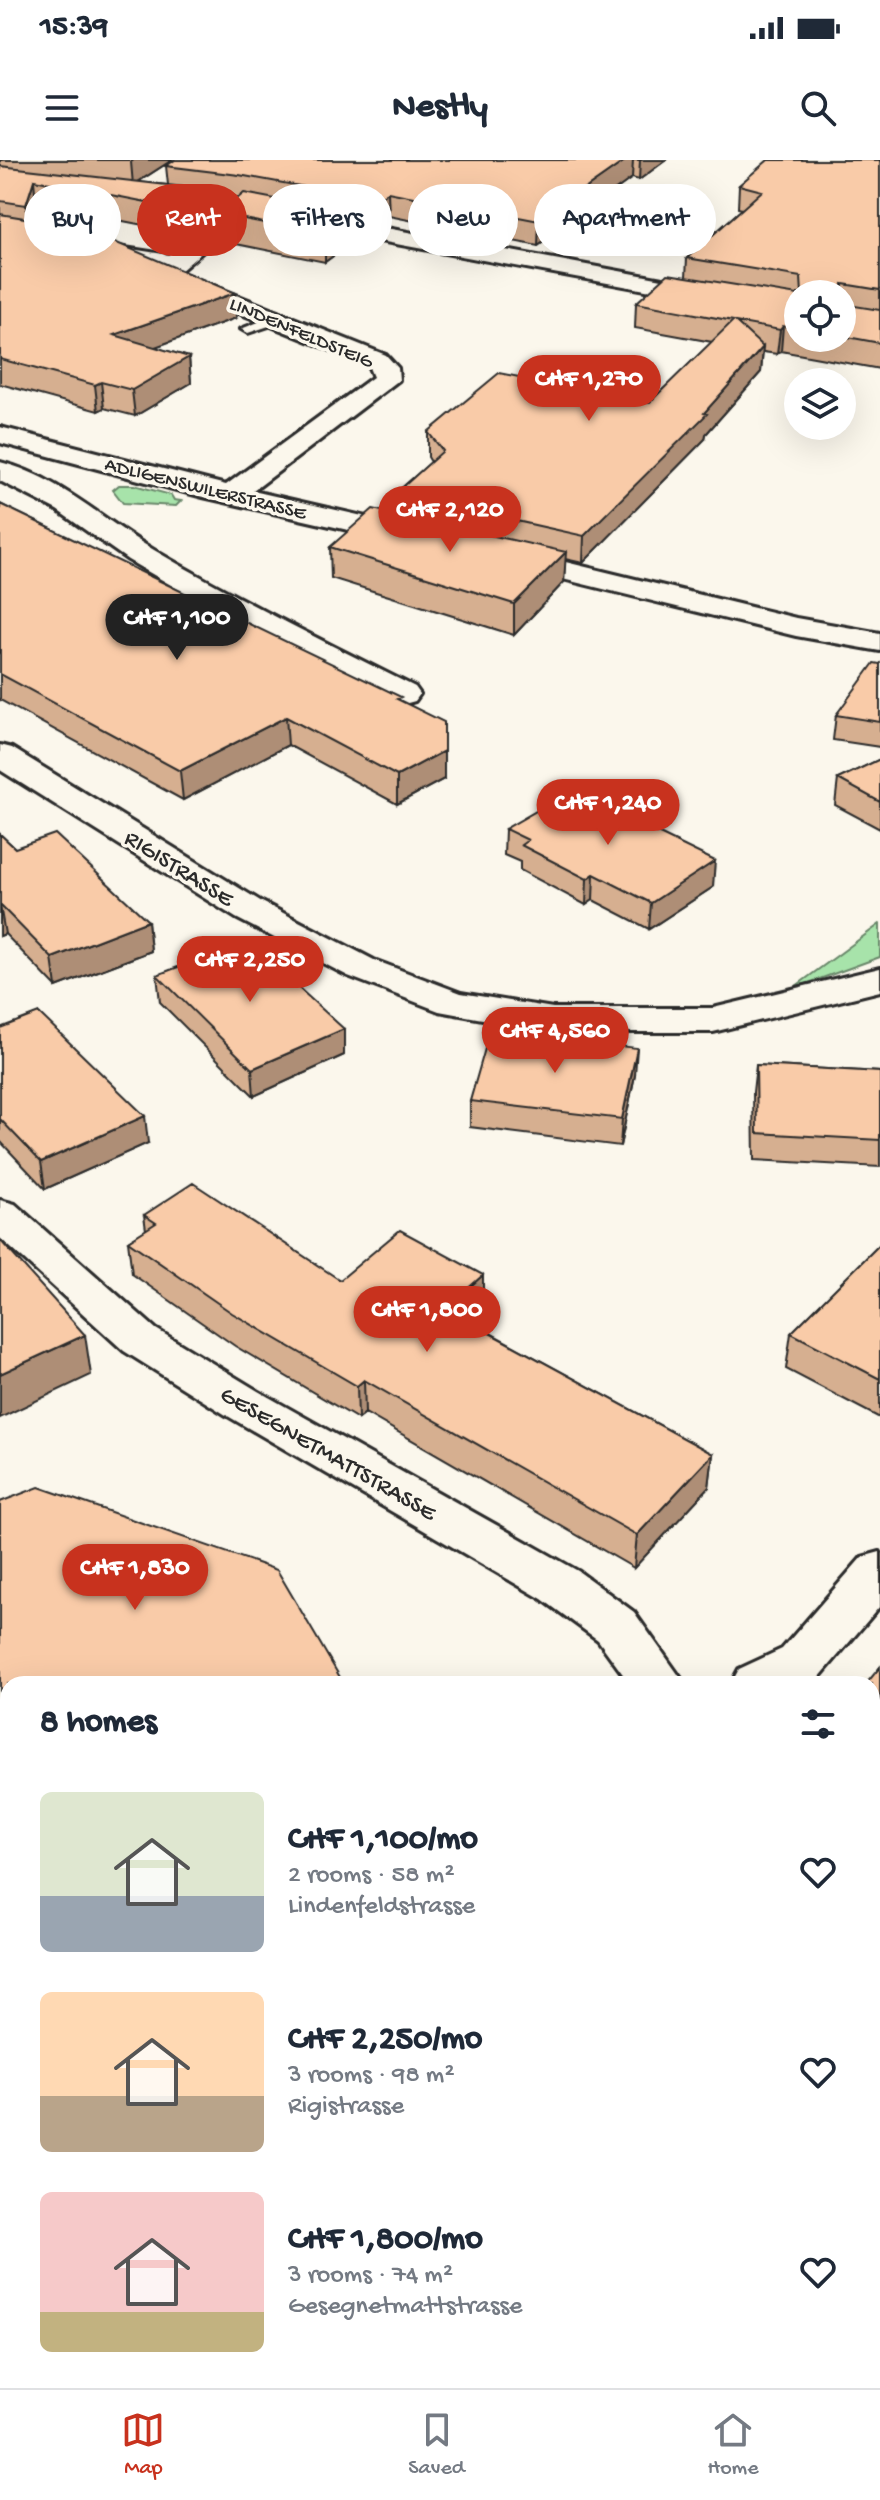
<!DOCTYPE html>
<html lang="en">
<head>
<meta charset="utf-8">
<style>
	:root { --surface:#fff; --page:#f6f6f7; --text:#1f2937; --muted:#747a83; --line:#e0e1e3; --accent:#c8321e }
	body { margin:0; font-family:"Gochi Hand",sans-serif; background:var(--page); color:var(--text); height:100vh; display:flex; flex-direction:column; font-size:30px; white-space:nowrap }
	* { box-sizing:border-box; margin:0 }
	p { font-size:26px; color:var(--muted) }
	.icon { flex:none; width:44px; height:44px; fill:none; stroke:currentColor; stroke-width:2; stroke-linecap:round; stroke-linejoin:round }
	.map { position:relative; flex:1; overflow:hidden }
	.panel { position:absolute; left:0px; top:1516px; width:880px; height:712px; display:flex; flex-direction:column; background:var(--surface); border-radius:24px 24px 0 0; box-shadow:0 8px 32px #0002 }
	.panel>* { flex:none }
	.top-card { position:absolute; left:24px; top:24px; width:832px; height:72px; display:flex; gap:16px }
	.fabs { position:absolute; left:784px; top:120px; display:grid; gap:16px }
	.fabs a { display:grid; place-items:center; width:72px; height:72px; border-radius:50%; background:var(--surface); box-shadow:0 8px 32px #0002; font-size:40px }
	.price { position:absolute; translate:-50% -68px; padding:0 18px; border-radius:28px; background:var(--accent); color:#fff; font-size:26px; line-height:52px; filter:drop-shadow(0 2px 4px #0008) }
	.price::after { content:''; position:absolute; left:50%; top:48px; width:24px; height:18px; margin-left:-12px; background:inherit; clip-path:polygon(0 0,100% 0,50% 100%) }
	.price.selected { background:#222; color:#fff }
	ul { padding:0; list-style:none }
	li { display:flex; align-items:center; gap:24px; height:200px; padding:0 40px }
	li span { display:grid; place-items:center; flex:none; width:224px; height:160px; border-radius:12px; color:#555 }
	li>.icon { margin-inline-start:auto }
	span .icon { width:96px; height:96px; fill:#fffc; stroke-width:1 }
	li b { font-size:34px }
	h2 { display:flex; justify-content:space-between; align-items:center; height:96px; padding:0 40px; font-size:34px }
	.pill { padding:0 28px; border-radius:36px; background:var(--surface); box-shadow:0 8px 32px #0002; font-size:28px; line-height:72px }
	.pill.selected { background:var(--accent); color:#fff }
	.status { display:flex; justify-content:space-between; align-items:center; height:56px; padding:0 40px; background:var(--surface); direction:ltr }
	.status svg { height:22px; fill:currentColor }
	header { display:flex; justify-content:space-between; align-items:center; height:104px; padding:0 40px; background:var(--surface); font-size:36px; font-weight:700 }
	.tabs { display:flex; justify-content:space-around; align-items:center; height:112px; border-top:2px solid var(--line); background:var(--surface); font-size:22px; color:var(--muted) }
	.tabs a { display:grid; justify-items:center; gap:4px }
	.tabs .selected { color:var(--accent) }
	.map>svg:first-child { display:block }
</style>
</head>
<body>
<div class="status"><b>15:39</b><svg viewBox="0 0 49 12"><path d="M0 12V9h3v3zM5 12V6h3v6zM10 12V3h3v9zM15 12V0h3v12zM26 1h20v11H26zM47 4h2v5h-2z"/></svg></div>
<header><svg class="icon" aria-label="menu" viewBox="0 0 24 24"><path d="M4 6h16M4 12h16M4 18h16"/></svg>Nestly<svg class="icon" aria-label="search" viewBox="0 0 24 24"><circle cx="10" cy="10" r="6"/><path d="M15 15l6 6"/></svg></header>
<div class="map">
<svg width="880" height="2228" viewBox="0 0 880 2228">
	<rect width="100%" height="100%" fill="#fbf7ec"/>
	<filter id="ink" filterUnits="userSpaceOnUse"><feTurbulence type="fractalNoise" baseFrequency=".0125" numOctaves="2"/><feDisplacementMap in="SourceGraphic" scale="16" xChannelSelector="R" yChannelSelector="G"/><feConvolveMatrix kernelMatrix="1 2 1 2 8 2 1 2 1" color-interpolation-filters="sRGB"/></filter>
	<g filter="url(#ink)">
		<path fill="#faead8" d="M 459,2220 L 598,2220 L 596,2228 L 453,2228 Z"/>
		<path fill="#a7e3aa" stroke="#69876a" stroke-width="2" d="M 119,325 L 134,325 L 171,335 L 174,340 L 181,341 L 176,346 L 123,343 L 113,330 Z
			M 880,764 L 880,797 L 792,829 Z"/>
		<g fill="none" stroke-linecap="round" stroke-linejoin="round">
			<g stroke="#2b2b2b" stroke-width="6">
				<path id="service" d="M 112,86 L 176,96 L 183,100 L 176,104 L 107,93 L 107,87 Z
					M 276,155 L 281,156 L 281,162 L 248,173 L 241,169 Z"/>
			</g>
			<g stroke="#2b2b2b" stroke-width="6">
				<path id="minor" d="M 155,29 L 240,41 L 798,144 L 798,158 L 244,56 L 179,112 L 386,195 L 398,208 L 399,220 L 253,331 L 424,370 L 429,376 L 424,382 L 414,385 L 203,337 L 0,283 L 0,267 L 226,325 L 373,217 L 368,205 L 157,120 L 154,115 L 160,102 L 220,53 L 147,41 L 144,36 L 147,31 Z
					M 0,302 C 58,316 104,361 154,390 C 239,440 327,483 415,527 L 420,534 L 415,541 L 404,544 L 393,541 L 231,460 L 128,400 L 57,350 L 0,321 Z
					M 508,388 L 796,458 L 880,473 L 880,491 L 796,476 L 497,403 L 493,397 L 497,391 Z
					M 0,585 L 12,588 L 262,742 L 374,800 L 461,833 L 553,848 L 713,848 L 880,808 L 880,831 L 713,872 L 553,872 L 439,851 L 348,816 L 236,758 L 0,610 Z
					M 0,1040 L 15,1044 L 156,1169 L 258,1231 L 578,1411 L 634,1452 L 685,1524 L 630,1524 L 598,1480 L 542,1439 L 226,1255 L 124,1191 L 0,1078 Z
					M 880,1392 L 880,1446 L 818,1519 L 807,1524 L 731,1524 L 739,1509 L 782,1489 L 862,1397 Z
					M 872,1727 L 880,1730 L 880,1786 L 872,1783 Z
					M 8,1814 L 8,1867 L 0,1870 L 0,1817 Z"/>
			</g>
			<use href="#service" fill="#fbf7ec" fill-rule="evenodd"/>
			<use href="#minor" fill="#fbf7ec" fill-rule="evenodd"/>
			<path stroke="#2b2b2b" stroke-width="8" stroke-dasharray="16 8" stroke-linecap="butt" d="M 541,2228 L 543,2220"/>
		</g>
		<path fill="#d6af90" stroke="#2b2b2b" stroke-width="2" fill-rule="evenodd" d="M 0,0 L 172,0 L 138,22 L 168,25 L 166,6 L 175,0 L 666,0 L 639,20 L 632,18 L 538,86 L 389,56 L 377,64 L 354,60 L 355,80 L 325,102 L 221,81 L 219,54 L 239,38 L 212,35 L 213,54 L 189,74 L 36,44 L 31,60 L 236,158 L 154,187 L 189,197 L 191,223 L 135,256 L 104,248 L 98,251 L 0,224 Z
			M 880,0 L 880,209 L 781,191 L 777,194 L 763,192 L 761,212 L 706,274 L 705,279 L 583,403 L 565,399 L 564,422 L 514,475 L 331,418 L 330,387 L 395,354 L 395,334 L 431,302 L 428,297 L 428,272 L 649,243 L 712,182 L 635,168 L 636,143 L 686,117 L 687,98 L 742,49 L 738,48 L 739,25 ZM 798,134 L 842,134 L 842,178 L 798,178 Z
			M 0,344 L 401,541 L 444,619 L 397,644 L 288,585 L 183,640 L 0,540 Z
			M 880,504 L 880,587 L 833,580 L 836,555 Z
			M 880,599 L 880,669 L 835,645 L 838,619 Z
			M 505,669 L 713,727 L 649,769 L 593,740 L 586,745 L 520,710 L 520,702 L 504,695 Z
			M 0,674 L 15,688 L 148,761 L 151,791 L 56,827 L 5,774 L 0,776 Z
			M 157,815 L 344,869 L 344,895 L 254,936 L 160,842 Z
			M 0,868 L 148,983 L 45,1029 L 0,981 Z
			M 756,905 L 880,912 L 880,1007 L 754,1000 L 753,932 Z
			M 635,915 L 620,986 L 470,967 L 470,941 Z
			M 144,1055 L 340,1120 L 483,1148 L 468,1161 L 713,1294 L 709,1327 L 634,1408 L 365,1253 L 358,1259 L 235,1186 L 132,1114 L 128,1081 L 146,1070 Z
			M 880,1084 L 880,1258 L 786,1209 L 791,1173 Z
			M 0,1342 L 8,1524 L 8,1792 L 4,1784 L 0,1786 Z
			M 880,1507 L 880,1610 L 872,1605 L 872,1524 Z
			M 872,1828 L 880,1835 L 880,2070 L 872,2058 Z
			M 169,2220 L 223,2220 L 210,2228 L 174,2228 Z"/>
		<path fill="#ae8e76" stroke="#2b2b2b" stroke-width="2" d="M 134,0 L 172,0 L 133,25 L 131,2 Z
			M 626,0 L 633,0 L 632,18 L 538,86 L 539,61 Z
			M 640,0 L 666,0 L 639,20 Z
			M 34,20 L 36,44 L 29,69 L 26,45 Z
			M 211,30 L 213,54 L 189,74 L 187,50 Z
			M 388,32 L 389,56 L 377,64 L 376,40 Z
			M 354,54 L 355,80 L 325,102 L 325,75 Z
			M 235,133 L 236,158 L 116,201 L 114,175 Z
			M 783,166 L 781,191 L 777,194 L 780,170 Z
			M 763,187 L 761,212 L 706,274 L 705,279 L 583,403 L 584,376 L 704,253 Z
			M 189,197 L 191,223 L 135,256 L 132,230 Z
			M 101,222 L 104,248 L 98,251 L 95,225 Z
			M 566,392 L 564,422 L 514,475 L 514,444 Z
			M 286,557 L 288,585 L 183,640 L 180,611 Z
			M 444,591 L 444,619 L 397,644 L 397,616 Z
			M 715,701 L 713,727 L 649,769 L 651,743 Z
			M 594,714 L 593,740 L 586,745 L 587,719 Z
			M 0,745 L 5,774 L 0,776 Z
			M 148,761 L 151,791 L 56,827 L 52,798 Z
			M 344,869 L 344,895 L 254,936 L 252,909 Z
			M 637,888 L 635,915 L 620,986 L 622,959 Z
			M 145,956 L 148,983 L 45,1029 L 41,1002 Z
			M 483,1115 L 483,1148 L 445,1182 L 445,1149 Z
			M 85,1175 L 91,1215 L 0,1258 L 0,1214 Z
			M 364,1220 L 365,1253 L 358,1259 L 357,1226 Z
			M 713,1294 L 709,1327 L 634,1408 L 637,1375 Z
			M 8,1751 L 8,1791 L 0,1756 L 0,1754 Z
			M 0,1765 L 4,1784 L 0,1786 Z
			M 877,2032 L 872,2053 L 872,2036 Z
			M 178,2220 L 223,2220 L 210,2228 L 179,2228 Z"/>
		<path fill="#f9cba8" stroke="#2b2b2b" stroke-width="2" d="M 175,0 L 626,0 L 539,61 L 388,32 L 376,40 L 239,15 L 166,6 Z
			M 768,0 L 880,0 L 880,130 L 843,124 L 842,144 L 880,150 L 880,183 L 842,176 L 842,134 L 802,134 L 801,117 L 687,98 L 762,31 L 739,25 Z
			M 0,6 L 211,30 L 187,50 L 34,20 L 26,45 L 0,41 Z
			M 244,33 L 354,54 L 325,75 L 219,54 Z
			M 0,54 L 79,67 L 235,133 L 114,175 L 189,197 L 132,230 L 101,222 L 95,225 L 0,199 Z
			M 668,114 L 798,135 L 798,169 L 783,166 L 780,170 L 736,162 L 763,187 L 704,253 L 707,254 L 584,376 L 395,334 L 443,291 L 428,272 L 499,213 L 649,243 L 733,161 L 636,143 Z
			M 0,344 L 401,537 L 397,539 L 444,562 L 444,591 L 397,616 L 286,557 L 180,611 L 0,514 Z
			M 373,349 L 566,392 L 514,444 L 330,387 Z
			M 874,503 L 880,504 L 880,562 L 836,555 Z
			M 880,599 L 880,642 L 838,619 Z
			M 571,631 L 715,701 L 651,743 L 594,714 L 587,719 L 521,685 L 528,680 L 505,669 Z
			M 0,674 L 15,688 L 55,674 L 148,761 L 52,798 L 0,745 Z
			M 247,781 L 344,869 L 252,909 L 157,815 Z
			M 39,853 L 145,956 L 41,1002 L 0,959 L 0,868 Z
			M 490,871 L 637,888 L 622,959 L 470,941 Z
			M 756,905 L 880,912 L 880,980 L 757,973 Z
			M 193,1023 L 340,1120 L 400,1070 L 483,1115 L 445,1149 L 713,1294 L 637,1375 L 364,1220 L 357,1226 L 232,1153 L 128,1081 L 156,1063 L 144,1055 Z
			M 0,1080 L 85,1175 L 0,1214 Z
			M 880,1084 L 880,1219 L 791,1173 Z
			M 39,1327 L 277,1410 L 344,1524 L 8,1524 L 8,1751 L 0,1754 L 0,1342 Z
			M 880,1507 L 880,1570 L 872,1566 L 872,1524 L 866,1524 Z
			M 874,1827 L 880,1835 L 880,2036 L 877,2032 L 872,2036 L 872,1828 Z"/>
	</g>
	<g text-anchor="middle" stroke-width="7" stroke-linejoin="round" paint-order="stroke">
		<g font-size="20" fill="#2b2b2b" stroke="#fbf7ec">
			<text transform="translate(302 171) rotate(23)" y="7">LINDENFELDSTEIG</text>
			<text transform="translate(206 327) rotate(14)" y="7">ADLIGENSWILERSTRASSE</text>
		</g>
		<g font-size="24" fill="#2b2b2b" stroke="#fbf7ec">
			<text transform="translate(180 707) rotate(32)" y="8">RIGISTRASSE</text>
			<text transform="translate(329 1292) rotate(30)" y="8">GESEGNETMATTSTRASSE</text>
		</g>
	</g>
</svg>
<div class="fabs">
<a><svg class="icon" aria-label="locate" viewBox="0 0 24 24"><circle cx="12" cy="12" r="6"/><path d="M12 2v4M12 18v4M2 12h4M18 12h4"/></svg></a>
<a><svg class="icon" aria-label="layers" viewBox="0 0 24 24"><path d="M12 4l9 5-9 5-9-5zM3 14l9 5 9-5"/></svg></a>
</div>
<b class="price" style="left:589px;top:263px">CHF 1,270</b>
<b class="price" style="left:450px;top:394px">CHF 2,120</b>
<b class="price selected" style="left:177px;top:502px">CHF 1,100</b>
<b class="price" style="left:608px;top:687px">CHF 1,240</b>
<b class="price" style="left:250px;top:844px">CHF 2,250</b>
<b class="price" style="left:555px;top:915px">CHF 4,560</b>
<b class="price" style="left:427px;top:1194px">CHF 1,800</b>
<b class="price" style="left:135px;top:1452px">CHF 1,830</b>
<div class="top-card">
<a class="pill">Buy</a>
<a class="pill selected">Rent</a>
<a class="pill">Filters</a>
<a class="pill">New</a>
<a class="pill">Apartment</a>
</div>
<section class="panel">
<h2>8 homes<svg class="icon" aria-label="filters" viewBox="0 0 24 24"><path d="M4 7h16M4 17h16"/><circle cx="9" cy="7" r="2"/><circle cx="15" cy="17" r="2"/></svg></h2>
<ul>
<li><span style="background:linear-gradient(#dfe7d0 65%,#9aa5b1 0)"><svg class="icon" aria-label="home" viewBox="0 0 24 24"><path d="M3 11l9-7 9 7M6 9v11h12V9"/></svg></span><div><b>CHF 1,100/mo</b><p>2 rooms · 58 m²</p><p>Lindenfeldstrasse</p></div><svg class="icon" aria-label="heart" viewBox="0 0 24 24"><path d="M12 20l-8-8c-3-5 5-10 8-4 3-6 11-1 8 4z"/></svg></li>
<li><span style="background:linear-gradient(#ffd9b3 65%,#b9a48a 0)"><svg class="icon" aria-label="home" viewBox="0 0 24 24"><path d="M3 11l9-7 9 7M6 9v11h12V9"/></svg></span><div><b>CHF 2,250/mo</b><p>3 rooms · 98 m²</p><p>Rigistrasse</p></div><svg class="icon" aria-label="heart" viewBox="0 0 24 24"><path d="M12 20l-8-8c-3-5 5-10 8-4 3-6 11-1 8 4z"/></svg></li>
<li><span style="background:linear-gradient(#f6c9c9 75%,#c2b280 0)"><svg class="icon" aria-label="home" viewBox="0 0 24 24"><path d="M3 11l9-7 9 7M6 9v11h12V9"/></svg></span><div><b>CHF 1,800/mo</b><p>3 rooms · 74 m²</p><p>Gesegnetmattstrasse</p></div><svg class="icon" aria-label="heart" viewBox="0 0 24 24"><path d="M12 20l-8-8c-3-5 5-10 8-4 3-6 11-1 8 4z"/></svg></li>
</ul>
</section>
</div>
<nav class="tabs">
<a class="selected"><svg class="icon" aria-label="map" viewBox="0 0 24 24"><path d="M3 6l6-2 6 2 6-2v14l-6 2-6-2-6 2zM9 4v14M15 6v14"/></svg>Map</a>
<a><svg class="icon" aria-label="saved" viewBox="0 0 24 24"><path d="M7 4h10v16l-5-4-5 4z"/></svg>Saved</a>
<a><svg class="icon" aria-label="home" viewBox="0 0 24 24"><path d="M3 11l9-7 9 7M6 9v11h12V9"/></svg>Home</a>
</nav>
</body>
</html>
